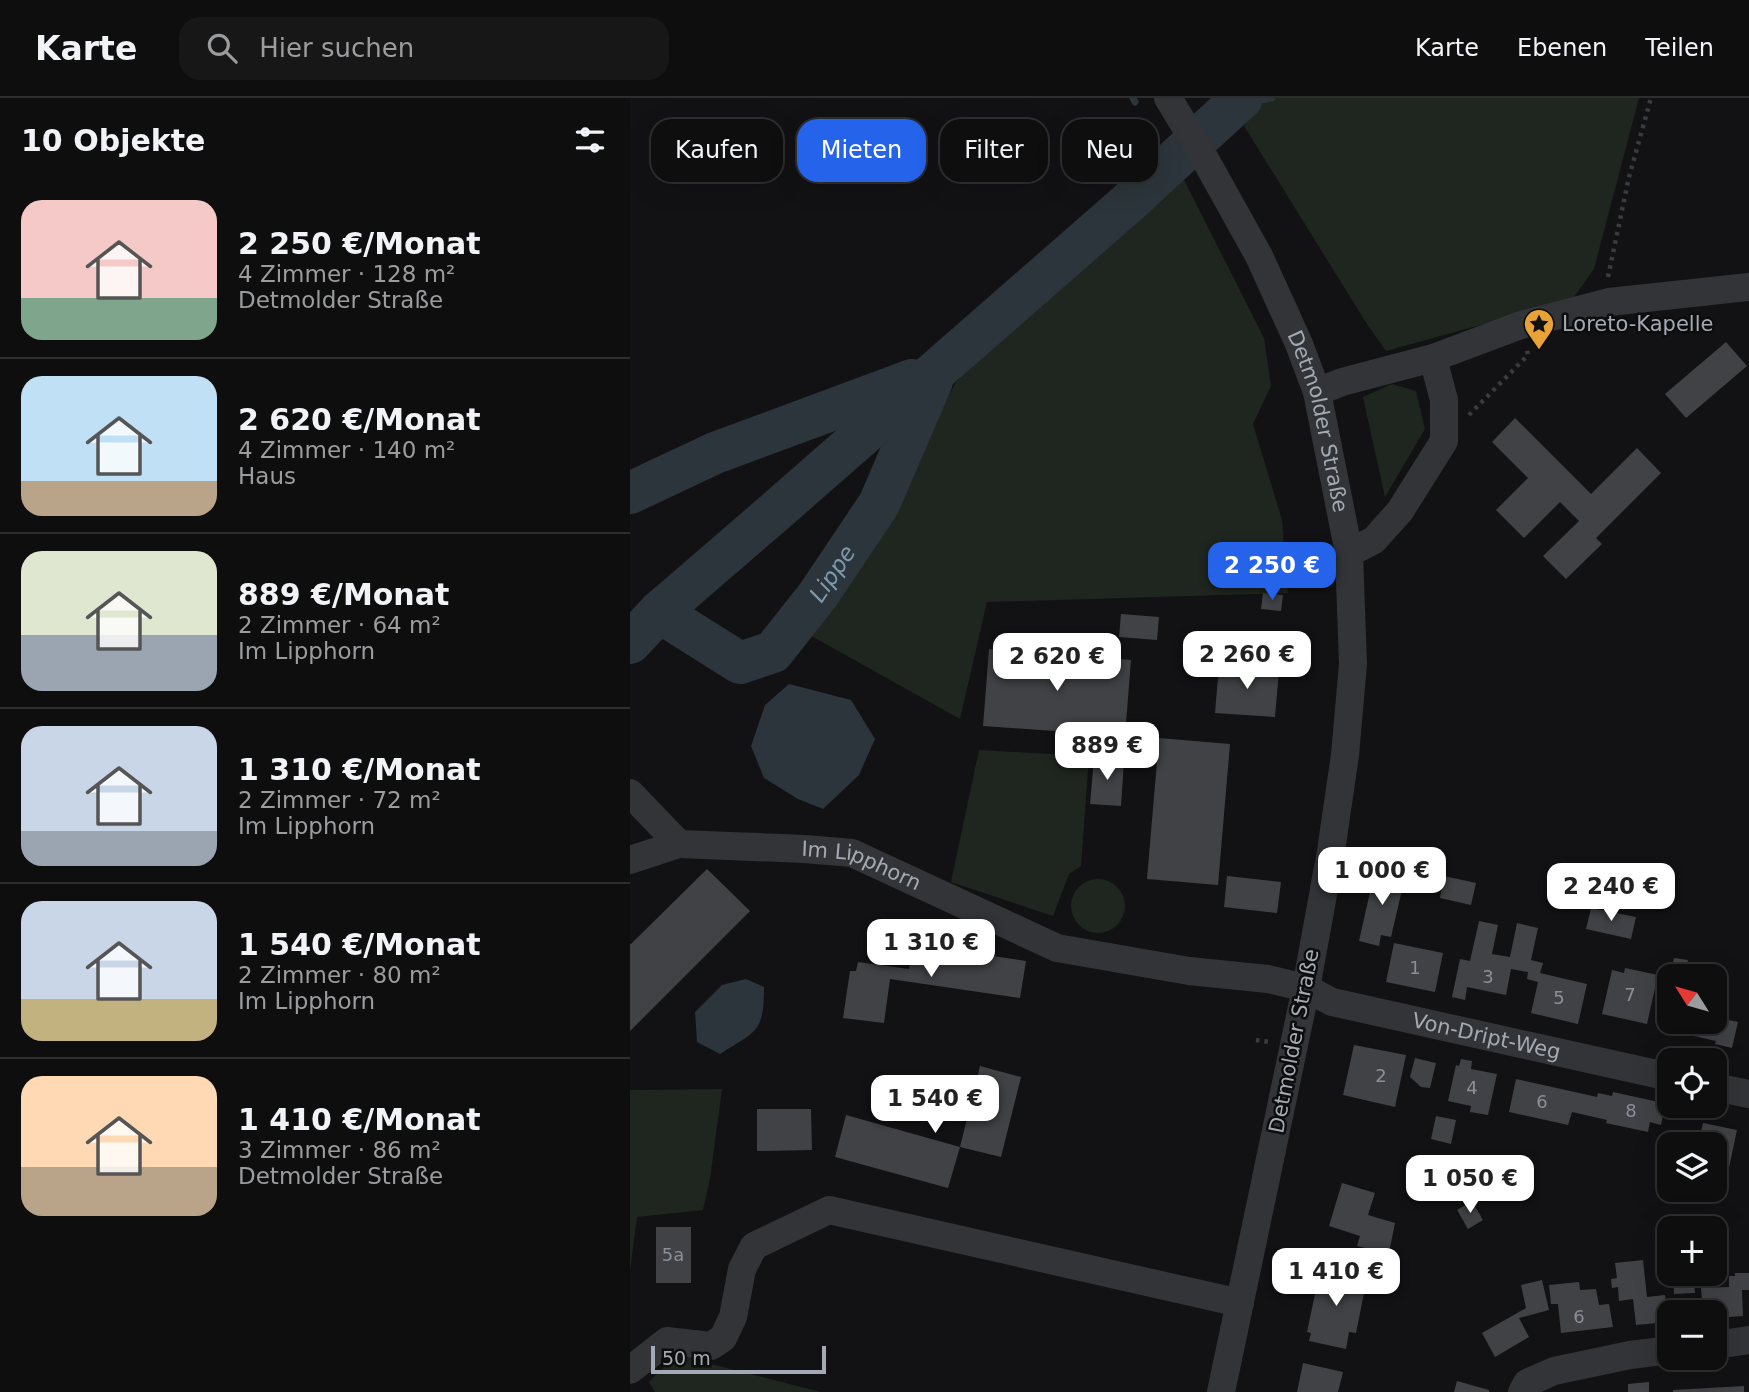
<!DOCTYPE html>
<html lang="de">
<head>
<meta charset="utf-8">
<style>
	:root { --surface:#0e0e0f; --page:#171718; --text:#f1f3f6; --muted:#9b9c9e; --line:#2e2e2f; --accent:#2563eb }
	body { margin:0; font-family:"DejaVu Sans",sans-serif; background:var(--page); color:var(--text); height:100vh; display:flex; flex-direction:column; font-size:26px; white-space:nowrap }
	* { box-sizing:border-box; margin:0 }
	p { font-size:23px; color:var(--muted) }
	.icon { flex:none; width:38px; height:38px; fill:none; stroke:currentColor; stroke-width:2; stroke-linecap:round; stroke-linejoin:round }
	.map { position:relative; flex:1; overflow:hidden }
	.panel { display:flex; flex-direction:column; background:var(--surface); width:630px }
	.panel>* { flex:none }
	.hud { position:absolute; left:21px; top:21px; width:665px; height:63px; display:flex; gap:14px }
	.needle { width:46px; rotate:307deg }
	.buttons { position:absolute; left:1027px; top:866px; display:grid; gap:14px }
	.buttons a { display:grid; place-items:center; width:70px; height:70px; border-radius:14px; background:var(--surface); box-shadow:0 7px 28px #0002,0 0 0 2px var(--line); font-size:35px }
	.scale { position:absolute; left:21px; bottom:18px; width:175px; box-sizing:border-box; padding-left:7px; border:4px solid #a4aab3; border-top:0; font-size:19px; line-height:24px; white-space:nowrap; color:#a4aab3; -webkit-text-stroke:5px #0d0d0e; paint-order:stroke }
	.price { position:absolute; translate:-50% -60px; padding:0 16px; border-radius:14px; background:#fff; color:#222; font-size:23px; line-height:46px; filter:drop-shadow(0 2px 4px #0008) }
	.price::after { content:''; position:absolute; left:50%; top:42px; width:21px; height:16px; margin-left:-10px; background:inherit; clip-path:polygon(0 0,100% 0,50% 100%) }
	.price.on { background:var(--accent); color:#fff }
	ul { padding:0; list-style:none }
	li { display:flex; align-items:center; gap:21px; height:175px; padding:0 21px }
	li+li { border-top:2px solid var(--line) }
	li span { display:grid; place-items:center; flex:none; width:196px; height:140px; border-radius:21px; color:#555 }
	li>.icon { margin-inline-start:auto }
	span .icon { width:84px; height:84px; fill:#fffc; stroke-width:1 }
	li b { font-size:30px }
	h2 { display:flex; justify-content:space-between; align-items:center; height:84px; padding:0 21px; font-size:30px }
	.pill { padding:0 24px; border-radius:21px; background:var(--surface); box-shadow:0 7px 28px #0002,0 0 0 2px var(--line); font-size:24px; line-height:63px }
	.pill.on { background:var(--accent); color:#fff }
	header { display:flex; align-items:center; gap:42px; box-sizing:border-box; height:98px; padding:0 35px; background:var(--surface); border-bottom:2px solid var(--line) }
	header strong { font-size:33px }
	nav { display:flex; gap:38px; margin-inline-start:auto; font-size:24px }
	.search { width:490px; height:63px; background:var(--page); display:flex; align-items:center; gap:18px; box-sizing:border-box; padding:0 24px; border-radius:21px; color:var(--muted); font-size:26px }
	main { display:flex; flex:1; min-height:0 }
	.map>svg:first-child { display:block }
</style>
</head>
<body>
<header>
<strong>Karte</strong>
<div class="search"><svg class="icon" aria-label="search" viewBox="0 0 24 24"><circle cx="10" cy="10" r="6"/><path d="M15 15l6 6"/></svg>Hier suchen</div>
<nav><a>Karte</a><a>Ebenen</a><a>Teilen</a></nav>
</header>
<main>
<section class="panel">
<h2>10 Objekte<svg class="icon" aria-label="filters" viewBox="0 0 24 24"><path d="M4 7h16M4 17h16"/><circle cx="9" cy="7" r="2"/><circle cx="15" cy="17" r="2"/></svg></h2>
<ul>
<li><span style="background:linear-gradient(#f6c9c9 70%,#7fa58c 0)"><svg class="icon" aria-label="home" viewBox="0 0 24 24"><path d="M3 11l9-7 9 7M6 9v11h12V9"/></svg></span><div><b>2 250 €/Monat</b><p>4 Zimmer · 128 m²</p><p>Detmolder Straße</p></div></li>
<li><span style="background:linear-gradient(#bfe0f5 75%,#b9a48a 0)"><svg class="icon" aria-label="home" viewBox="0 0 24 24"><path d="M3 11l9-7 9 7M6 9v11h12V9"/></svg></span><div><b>2 620 €/Monat</b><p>4 Zimmer · 140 m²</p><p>Haus</p></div></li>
<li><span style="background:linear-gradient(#dfe7d0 60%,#9aa5b1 0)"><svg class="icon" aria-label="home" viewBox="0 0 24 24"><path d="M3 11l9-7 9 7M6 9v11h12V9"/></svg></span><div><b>889 €/Monat</b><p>2 Zimmer · 64 m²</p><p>Im Lipphorn</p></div></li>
<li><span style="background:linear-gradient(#c9d6e8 75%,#9aa5b1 0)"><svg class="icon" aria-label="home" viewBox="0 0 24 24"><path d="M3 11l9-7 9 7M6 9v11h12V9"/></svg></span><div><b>1 310 €/Monat</b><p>2 Zimmer · 72 m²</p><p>Im Lipphorn</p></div></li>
<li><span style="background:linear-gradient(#c9d6e8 70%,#c2b280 0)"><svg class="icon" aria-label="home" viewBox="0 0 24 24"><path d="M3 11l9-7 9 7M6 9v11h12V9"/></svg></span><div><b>1 540 €/Monat</b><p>2 Zimmer · 80 m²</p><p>Im Lipphorn</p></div></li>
<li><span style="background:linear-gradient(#ffd9b3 65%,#b9a48a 0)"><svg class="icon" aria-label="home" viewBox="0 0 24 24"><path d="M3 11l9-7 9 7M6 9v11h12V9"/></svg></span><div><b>1 410 €/Monat</b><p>3 Zimmer · 86 m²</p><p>Detmolder Straße</p></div></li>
</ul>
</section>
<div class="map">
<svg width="1119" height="1294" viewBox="0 0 1119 1294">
	<rect width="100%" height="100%" fill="#121214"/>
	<path fill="#1f261f" d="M 623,0 L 1009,0 L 964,171 L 942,202 L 756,253 L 737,226 L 614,28 Z
		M 549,72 L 634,240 L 641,288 L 623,326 L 652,422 L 658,495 L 357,504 L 330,621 L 176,535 L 228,463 L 326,284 Z
		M 762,286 L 786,293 L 795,331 L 755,399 L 733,299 Z
		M 349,652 L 459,658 L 451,768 L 439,776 L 423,818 L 321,784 Z
		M441 808a27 27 0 1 1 54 0a27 27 0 1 1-54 0Z
		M 92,991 L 80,1081 L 73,1112 L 7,1119 L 0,1173 L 0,992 Z
		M 46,1257 L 191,1294 L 25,1294 L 19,1284 Z"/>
	<path fill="#2c353b" d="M 159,586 L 221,602 L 245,641 L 229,677 L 193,711 L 168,701 L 134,680 L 121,648 L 135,607 Z
		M 116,881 L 134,889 C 134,935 126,933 90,956 L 67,944 L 65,914 L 92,887 Z"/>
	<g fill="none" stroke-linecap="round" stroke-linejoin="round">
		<path stroke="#2c353b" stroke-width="7" d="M 503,0 L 505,4
			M 604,7 L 642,0"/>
		<g stroke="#2c353b" stroke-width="42">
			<path d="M 0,395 L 85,355 L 282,282"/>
			<path id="s1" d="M 29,514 L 110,565 L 143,554 L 188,497 L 249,406 L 302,283"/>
			<path d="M 0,545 L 29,514 L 146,413 L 498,105 L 612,0"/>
		</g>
	</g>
	<path fill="#414246" d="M 1096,244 L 1117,268 L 1056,320 L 1035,296 Z
		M 885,320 L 961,396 L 1007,350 L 1031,375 L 966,440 L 972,446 L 936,481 L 913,458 L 949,423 L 930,404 L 894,440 L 866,412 L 898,380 L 862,344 Z
		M 633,495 L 653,497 L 651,513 L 631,511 Z
		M 491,516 L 529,519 L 527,542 L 489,539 Z
		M 359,551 L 501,562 L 495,638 L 353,628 Z
		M 589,567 L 649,572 L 645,619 L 585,615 Z
		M 529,640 L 600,646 L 588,787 L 517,781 Z
		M 464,660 L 494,663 L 491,708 L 460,706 Z
		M 77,771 L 120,813 L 0,933 L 0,845 L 1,846 Z
		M 745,772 L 775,779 L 761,839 L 751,837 L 749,848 L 729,843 Z
		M 597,778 L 651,784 L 647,815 L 594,809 Z
		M 814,778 L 846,785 L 841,807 L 810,800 Z
		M 961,810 L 1006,819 L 1001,841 L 956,831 Z
		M 849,823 L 868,827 L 862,856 L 880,859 L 887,825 L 908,830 L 901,862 L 913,865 L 910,875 L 957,886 L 948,926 L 901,915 L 908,884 L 897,881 L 898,874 L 881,871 L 876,897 L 837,889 L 835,902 L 822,899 L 830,861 L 840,863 Z
		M 764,845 L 813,855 L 805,894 L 756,884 Z
		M 283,846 L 396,863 L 390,900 L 260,881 L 254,925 L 213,920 L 220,873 L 226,873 L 228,864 L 279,871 Z
		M 1044,860 L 1058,862 L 1055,876 L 1041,873 Z
		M 995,870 L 1028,877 L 1017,926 L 972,916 L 982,872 L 994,875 Z
		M 1085,906 L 1095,908 L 1093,921 L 1108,924 L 1102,950 L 1085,946 L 1086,943 L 1064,938 L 1067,927 L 1060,926 L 1058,933 L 1043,929 L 1045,924 L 1085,924 Z
		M 724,947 L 776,957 L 765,1009 L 713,997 Z
		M 785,960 L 806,965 L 800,990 L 791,989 L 780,979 Z
		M 831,961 L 842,963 L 841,971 L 867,976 L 858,1017 L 840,1014 L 841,1008 L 818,1003 L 826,967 L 829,968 Z
		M 350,968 L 391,979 L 371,1059 L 330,1049 L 318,1090 L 205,1059 L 216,1017 L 330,1049 Z
		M 886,981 L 967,999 L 968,995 L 982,998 L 983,994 L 1024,1003 L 1035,1007 L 1031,1027 L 1020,1024 L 1018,1034 L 976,1025 L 977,1022 L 942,1014 L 938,1027 L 879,1014 Z
		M 127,1011 L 181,1011 L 182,1052 L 127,1053 Z
		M 806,1018 L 826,1022 L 821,1046 L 801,1041 Z
		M 1073,1025 L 1107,1032 L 1099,1070 L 1085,1068 L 1085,1046 L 1068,1046 Z
		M 712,1085 L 745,1095 L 738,1117 L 765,1125 L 758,1160 L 734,1155 L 735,1150 L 727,1148 L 730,1138 L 699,1128 Z
		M 842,1103 L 853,1122 L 838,1131 L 827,1112 Z
		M 26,1129 L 61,1129 L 61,1185 L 26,1185 Z
		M 1013,1162 L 1017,1199 L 1035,1197 L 1038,1224 L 1006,1227 L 1003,1201 L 989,1203 L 988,1189 L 982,1190 L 981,1181 L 987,1180 L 985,1165 Z
		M 695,1168 L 732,1176 L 728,1193 L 734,1195 L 726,1235 L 719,1234 L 716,1251 L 679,1243 L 681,1235 L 677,1234 L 689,1177 L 693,1178 Z
		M 1105,1175 L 1119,1175 L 1119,1192 L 1112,1192 L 1113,1218 L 1085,1220 L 1085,1214 L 1073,1214 L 1071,1190 L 1099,1189 L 1099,1178 L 1105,1178 Z
		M 1043,1176 L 1064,1176 L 1065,1195 L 1044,1196 Z
		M 912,1182 L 919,1212 L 889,1220 L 899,1239 L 865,1259 L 852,1235 L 896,1210 L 891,1187 Z
		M 949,1184 L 950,1192 L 966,1191 L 969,1207 L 979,1206 L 983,1229 L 931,1235 L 928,1206 L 921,1206 L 919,1187 Z
		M 673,1265 L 713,1274 L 708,1294 L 667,1294 Z
		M 827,1283 L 859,1292 L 859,1294 L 824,1294 Z
		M 1019,1284 L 1019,1294 L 998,1294 L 998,1286 Z
		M 1114,1288 L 1114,1294 L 1043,1294 L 1043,1292 Z"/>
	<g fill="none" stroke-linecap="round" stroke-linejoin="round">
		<path stroke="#393b3f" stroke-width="4.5" stroke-dasharray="3.5 5" stroke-linecap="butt" d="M 978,179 L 999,79 L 1021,0
			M 839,317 L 898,257 L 897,252
			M 626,942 L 639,944"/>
		<g stroke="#333438" stroke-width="28">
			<path id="s2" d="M 538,0 L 575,61 L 629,158 L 669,246 L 687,294 L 719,455 L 723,566 L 715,657 L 701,753 L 676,890 L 591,1294"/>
			<path d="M 687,294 L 712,284 L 803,260 L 891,227 L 979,204 L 1119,189"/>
			<path d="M 719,455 L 744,442 L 770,413 L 814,343 L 814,302 L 803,260"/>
			<path id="s3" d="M 0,695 L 49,746 L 175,751 L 222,755 L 427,850 L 559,873 L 638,881 L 676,890 L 702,904 L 1040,979"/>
			<path d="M 0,762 L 49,746"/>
			<path d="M 1085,989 L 1119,996"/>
			<path d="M 1085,1247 L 1119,1242"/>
			<path d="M 0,1272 L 37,1243 L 81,1248 L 93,1240 L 103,1219 L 112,1171 L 124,1148 L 199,1112 L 610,1205"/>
			<path d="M 892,1294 L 897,1285 L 924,1273 L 1000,1257 L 1040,1252"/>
		</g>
	</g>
	<defs>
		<g id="sight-pin" transform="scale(1.575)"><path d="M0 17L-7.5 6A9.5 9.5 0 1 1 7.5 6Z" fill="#e7a336" stroke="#0d0d0e"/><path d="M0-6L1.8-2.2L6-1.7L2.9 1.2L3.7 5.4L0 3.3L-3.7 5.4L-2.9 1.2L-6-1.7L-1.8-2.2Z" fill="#111"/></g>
	</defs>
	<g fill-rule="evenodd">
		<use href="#sight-pin" x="909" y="226"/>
	</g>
	<g text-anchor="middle" stroke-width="5" stroke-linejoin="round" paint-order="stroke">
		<g font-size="18" fill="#8b9098">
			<text x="785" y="876">1</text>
			<text x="858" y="885">3</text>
			<text x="1000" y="903">7</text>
			<text x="929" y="906">5</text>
			<text x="751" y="984">2</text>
			<text x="842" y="996">4</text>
			<text x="912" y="1010">6</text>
			<text x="1001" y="1019">8</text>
			<text x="43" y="1163">5a</text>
			<text x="949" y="1225">6</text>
		</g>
		<g font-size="21" fill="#a4aab3" stroke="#0d0d0e" text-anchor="start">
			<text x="932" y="233">Loreto-Kapelle</text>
		</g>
		<g font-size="21" fill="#a4aab3" stroke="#0d0d0e">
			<text dy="7" stroke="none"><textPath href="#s2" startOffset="359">Detmolder Straße</textPath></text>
			<text dy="7" stroke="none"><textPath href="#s3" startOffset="256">Im Lipphorn</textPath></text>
			<text dy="7" stroke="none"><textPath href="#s3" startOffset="910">Von-Dript-Weg</textPath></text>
			<text transform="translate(664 943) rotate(-79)" y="7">Detmolder Straße</text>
		</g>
		<g font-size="23" font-style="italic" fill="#7d99ad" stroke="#0d0d0e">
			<text dy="8" stroke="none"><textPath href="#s1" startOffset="229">Lippe</textPath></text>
		</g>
	</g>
</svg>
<div class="buttons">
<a><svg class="needle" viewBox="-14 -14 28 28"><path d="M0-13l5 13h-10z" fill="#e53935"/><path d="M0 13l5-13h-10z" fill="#9b9c9e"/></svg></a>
<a><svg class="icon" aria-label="locate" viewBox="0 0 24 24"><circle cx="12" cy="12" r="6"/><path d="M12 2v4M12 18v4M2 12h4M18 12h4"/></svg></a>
<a><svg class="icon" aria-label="layers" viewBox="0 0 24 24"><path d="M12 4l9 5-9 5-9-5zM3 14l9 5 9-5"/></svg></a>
<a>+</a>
<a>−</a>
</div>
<div class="scale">50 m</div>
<b class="price on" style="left:642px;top:504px">2 250 €</b>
<b class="price" style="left:617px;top:593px">2 260 €</b>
<b class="price" style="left:427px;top:595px">2 620 €</b>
<b class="price" style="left:477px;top:684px">889 €</b>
<b class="price" style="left:752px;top:809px">1 000 €</b>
<b class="price" style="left:981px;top:825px">2 240 €</b>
<b class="price" style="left:301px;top:881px">1 310 €</b>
<b class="price" style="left:305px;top:1037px">1 540 €</b>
<b class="price" style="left:840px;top:1117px">1 050 €</b>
<b class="price" style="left:706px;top:1210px">1 410 €</b>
<div class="hud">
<a class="pill">Kaufen</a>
<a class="pill on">Mieten</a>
<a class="pill">Filter</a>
<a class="pill">Neu</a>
</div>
</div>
</main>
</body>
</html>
